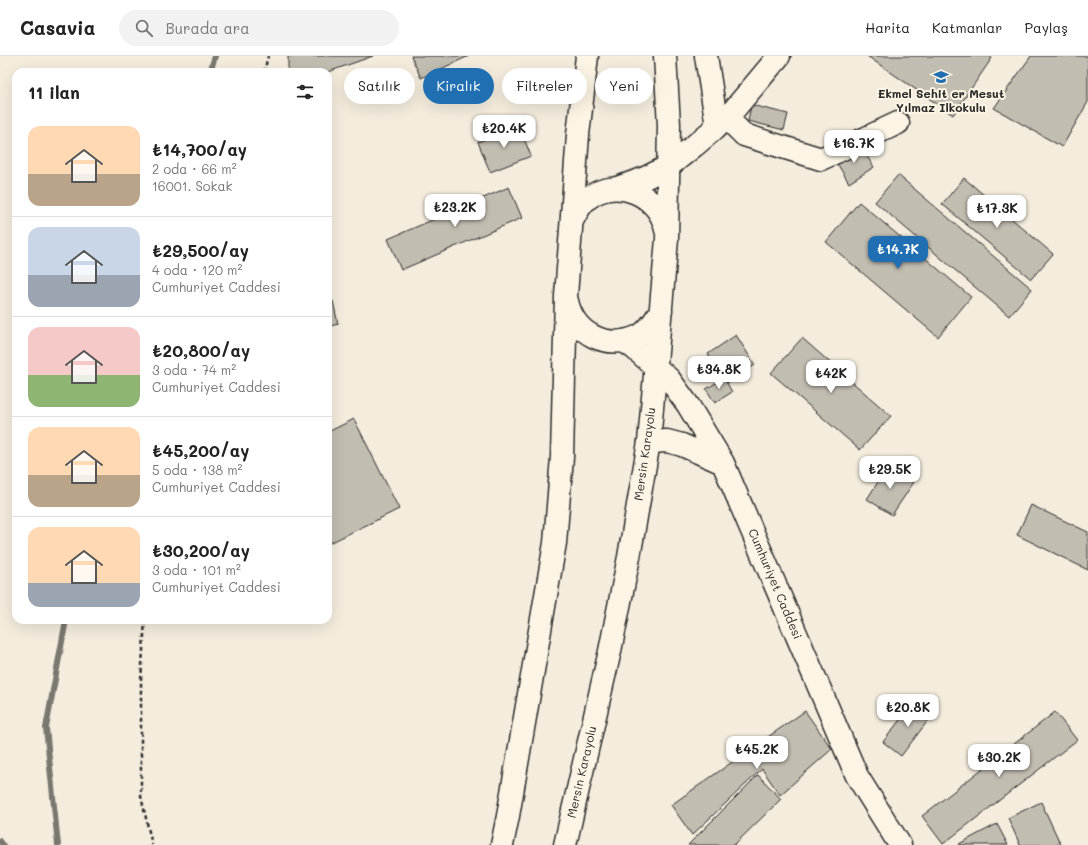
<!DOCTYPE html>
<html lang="tr">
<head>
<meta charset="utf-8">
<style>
	:root { --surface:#fff; --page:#f2f2f2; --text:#222; --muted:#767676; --line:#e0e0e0; --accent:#1f6fb2 }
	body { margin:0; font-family:Mali,sans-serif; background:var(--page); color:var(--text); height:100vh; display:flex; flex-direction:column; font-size:15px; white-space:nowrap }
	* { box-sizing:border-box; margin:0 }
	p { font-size:13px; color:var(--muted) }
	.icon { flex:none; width:22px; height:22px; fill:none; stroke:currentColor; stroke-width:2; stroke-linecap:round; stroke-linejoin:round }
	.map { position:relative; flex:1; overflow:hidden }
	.side { position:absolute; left:12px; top:12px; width:320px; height:556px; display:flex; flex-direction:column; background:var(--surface); border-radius:12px; box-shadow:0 4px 16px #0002 }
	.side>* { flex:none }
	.guide { position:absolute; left:344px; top:12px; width:380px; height:36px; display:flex; gap:8px }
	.price { position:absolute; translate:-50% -34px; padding:0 9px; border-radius:8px; background:#fff; color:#222; font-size:13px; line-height:26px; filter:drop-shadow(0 1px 2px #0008) }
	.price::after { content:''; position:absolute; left:50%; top:24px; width:12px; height:9px; margin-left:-6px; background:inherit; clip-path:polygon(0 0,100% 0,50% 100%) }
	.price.selected { background:var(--accent); color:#fff }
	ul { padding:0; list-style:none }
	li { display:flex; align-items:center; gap:12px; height:100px; padding:0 16px }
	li+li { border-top:1px solid var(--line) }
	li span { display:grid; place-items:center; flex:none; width:112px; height:80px; border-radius:12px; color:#555 }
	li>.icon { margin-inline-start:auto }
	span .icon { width:48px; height:48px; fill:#fffc; stroke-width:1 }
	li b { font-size:17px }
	h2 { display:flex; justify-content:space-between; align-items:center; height:48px; padding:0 16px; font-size:17px }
	.chip { padding:0 14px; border-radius:18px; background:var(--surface); box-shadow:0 4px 16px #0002; font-size:14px; line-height:36px }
	.chip.selected { background:var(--accent); color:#fff }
	header { display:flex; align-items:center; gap:24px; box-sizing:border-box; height:56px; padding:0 20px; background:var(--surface); border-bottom:1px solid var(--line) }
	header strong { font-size:19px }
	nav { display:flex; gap:22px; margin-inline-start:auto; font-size:14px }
	.search { width:280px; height:36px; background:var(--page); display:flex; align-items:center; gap:10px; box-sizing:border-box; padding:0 14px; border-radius:22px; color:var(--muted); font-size:15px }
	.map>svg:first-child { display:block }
</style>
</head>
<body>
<header>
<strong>Casavia</strong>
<div class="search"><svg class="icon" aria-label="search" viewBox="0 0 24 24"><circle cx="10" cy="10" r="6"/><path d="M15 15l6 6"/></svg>Burada ara</div>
<nav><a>Harita</a><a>Katmanlar</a><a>Paylaş</a></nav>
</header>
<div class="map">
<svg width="1088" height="789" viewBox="0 0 1088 789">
	<rect width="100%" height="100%" fill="#f4edde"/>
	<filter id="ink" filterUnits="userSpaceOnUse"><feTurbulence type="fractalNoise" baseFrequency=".025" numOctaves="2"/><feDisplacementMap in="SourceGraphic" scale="8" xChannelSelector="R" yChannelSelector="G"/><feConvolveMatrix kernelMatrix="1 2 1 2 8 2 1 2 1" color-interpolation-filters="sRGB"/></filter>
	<g filter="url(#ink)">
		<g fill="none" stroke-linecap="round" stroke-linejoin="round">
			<path stroke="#7a7771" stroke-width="6" d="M 210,16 L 215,0
				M 0,785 L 3,789
				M 58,789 L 46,672 L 66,564"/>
		</g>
		<path fill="#c2bdb1" stroke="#2b2b2b" d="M 288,0 L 373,0 L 328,16 L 288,16 Z
			M 411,0 L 469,0 L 421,22 Z
			M 867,0 L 989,0 L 992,2 L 953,59 Z
			M 1031,0 L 1088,0 L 1088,46 L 1062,91 L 994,52 Z
			M 751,49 L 788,58 L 784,74 L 748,65 Z
			M 519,70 L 531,100 L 490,116 L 478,86 Z
			M 859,88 L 874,111 L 849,127 L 835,104 Z
			M 898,119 L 1032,233 L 1009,260 L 875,146 Z
			M 964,122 L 1053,198 L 1031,223 L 942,148 Z
			M 509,131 L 522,162 L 401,214 L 388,183 Z
			M 859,146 L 971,241 L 938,281 L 826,186 Z
			M 333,245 L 338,268 L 328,271 L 328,246 Z
			M 736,279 L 755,309 L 727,327 L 708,298 Z
			M 802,282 L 891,360 L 860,394 L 771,317 Z
			M 724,322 L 732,336 L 715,347 L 706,333 Z
			M 354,363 L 399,453 L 328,488 L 328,376 Z
			M 889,409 L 914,426 L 892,459 L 867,443 Z
			M 1031,449 L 1088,476 L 1088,514 L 1017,479 Z
			M 915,644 L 933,658 L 901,700 L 883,686 Z
			M 805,655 L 832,693 L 780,739 L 762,713 L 692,779 L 671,749 Z
			M 1055,656 L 1077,684 L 943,788 L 922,760 Z
			M 758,719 L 781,743 L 734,789 L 688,789 Z
			M 1041,746 L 1061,789 L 1020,789 L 1008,762 Z
			M 997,768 L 1008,789 L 960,789 L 959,788 Z"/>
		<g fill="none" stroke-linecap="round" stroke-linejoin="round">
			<g stroke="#2b2b2b" stroke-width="25">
				<path id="minor" d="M 706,0 L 717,70
					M 727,62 L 744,79 L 821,103 L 898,67
					M 617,132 L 645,122 L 669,110 L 694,90 L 727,62 L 779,0
					M 624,285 L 634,292 L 669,323 L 688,349 L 723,407 L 857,720 L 900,789
					M 649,386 L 667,385 L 682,389 L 723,407"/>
			</g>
			<g stroke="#2b2b2b" stroke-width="25">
				<path id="highway" d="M 572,165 C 576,157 580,149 587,143 C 616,119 660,139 666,174
					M 567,245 C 574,278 607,295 639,280 C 649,275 655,264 661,255
					M 502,789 L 508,760 L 555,487 L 562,401 L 566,240 L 578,79 L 587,0
					M 565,789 L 610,595 L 629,501 L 649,386 L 667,183 L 669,69 L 665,0"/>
			</g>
			<path stroke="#2b2b2b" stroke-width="2.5" stroke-dasharray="4 3" stroke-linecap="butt" d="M 264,16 L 268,0
				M 145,564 L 141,624 L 141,740 L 152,789"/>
			<use href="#minor" stroke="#fcf5e5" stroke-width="22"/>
			<use href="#highway" stroke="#fcf5e5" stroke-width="22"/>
		</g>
	</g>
	<defs>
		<g id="school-bare" transform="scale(1.2)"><path d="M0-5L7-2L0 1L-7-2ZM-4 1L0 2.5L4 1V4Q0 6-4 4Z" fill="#1f6fb2" stroke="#fcf5e5" stroke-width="2.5" paint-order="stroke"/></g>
	</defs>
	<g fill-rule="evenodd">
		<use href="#school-bare" x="941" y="21"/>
	</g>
	<g text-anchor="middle" stroke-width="4" stroke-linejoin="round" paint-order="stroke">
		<g font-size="12" font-weight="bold" fill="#2b2b2b" stroke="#fcf5e5">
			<text x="941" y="42">Ekmel Sehit er Mesut<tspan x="941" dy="14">Yılmaz Ilkokulu</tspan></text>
		</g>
		<g font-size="12" fill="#2b2b2b" stroke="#fcf5e5">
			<text transform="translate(645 398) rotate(-82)" y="4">Mersin Karayolu</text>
			<text transform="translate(775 528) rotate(67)" y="4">Cumhuriyet Caddesi</text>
			<text transform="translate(582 716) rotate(-77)" y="4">Mersin Karayolu</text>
		</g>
	</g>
</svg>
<b class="price" style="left:504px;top:93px">₺20.4K</b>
<b class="price" style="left:854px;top:108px">₺16.7K</b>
<b class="price" style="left:455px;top:172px">₺23.2K</b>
<b class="price" style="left:997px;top:173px">₺17.3K</b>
<b class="price selected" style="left:898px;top:214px">₺14.7K</b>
<b class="price" style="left:719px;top:334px">₺34.8K</b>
<b class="price" style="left:831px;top:338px">₺42K</b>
<b class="price" style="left:890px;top:434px">₺29.5K</b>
<b class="price" style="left:908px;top:672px">₺20.8K</b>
<b class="price" style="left:757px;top:714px">₺45.2K</b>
<b class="price" style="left:999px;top:722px">₺30.2K</b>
<div class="guide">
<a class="chip">Satılık</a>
<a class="chip selected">Kiralık</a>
<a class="chip">Filtreler</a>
<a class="chip">Yeni</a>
</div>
<section class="side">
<h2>11 ilan<svg class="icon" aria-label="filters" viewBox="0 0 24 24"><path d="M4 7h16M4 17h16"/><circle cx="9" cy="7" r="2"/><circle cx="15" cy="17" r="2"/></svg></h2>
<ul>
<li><span style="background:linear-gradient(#ffd9b3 60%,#b9a48a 0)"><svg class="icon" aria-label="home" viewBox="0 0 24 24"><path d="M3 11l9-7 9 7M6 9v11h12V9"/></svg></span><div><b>₺14,700/ay</b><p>2 oda · 66 m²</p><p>16001. Sokak</p></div></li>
<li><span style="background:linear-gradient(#c9d6e8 60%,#9aa5b1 0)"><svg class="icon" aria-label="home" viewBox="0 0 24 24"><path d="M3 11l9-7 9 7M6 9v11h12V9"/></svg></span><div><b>₺29,500/ay</b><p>4 oda · 120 m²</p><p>Cumhuriyet Caddesi</p></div></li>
<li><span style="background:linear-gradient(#f6c9c9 60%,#8fb573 0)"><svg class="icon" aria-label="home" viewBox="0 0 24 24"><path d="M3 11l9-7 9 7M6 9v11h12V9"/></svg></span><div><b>₺20,800/ay</b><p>3 oda · 74 m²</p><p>Cumhuriyet Caddesi</p></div></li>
<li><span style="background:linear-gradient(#ffd9b3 60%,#b9a48a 0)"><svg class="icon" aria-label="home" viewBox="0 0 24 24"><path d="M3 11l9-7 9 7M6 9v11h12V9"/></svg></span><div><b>₺45,200/ay</b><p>5 oda · 138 m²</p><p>Cumhuriyet Caddesi</p></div></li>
<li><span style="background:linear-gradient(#ffd9b3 70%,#9aa5b1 0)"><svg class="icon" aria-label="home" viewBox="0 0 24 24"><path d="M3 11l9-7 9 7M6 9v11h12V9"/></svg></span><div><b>₺30,200/ay</b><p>3 oda · 101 m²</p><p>Cumhuriyet Caddesi</p></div></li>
</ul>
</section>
</div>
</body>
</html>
